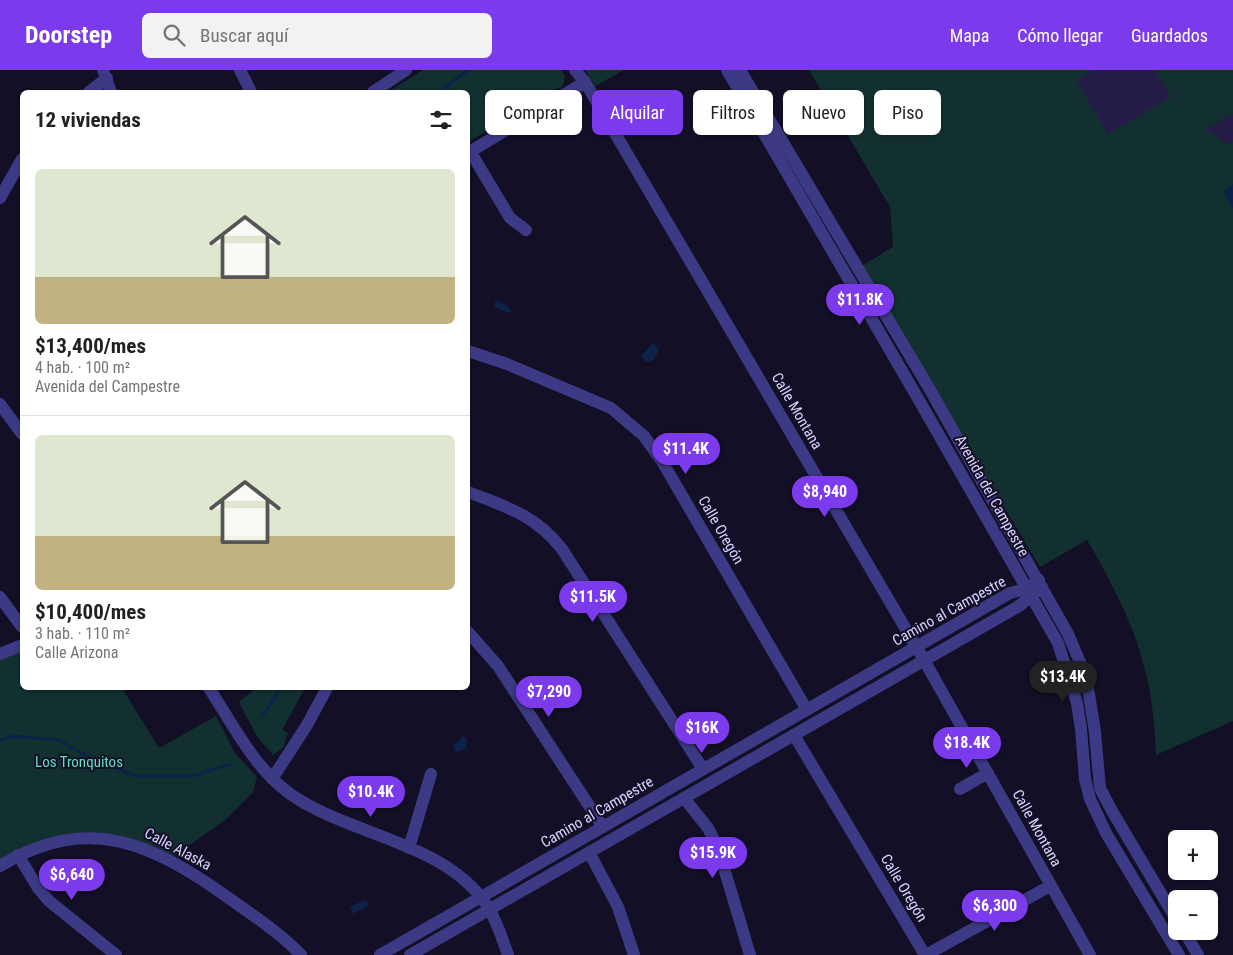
<!DOCTYPE html>
<html lang="es">
<head>
<meta charset="utf-8">
<style>
	:root { --surface:#fff; --page:#f2f2f2; --text:#202124; --muted:#757577; --line:#e0e0e0; --accent:#7c3aed }
	body { margin:0; font-family:"Roboto Condensed",sans-serif; background:var(--page); color:var(--text); height:100vh; display:flex; flex-direction:column; font-size:19px; white-space:nowrap }
	* { box-sizing:border-box; margin:0 }
	p { font-size:16px; color:var(--muted) }
	.icon { flex:none; width:28px; height:28px; fill:none; stroke:currentColor; stroke-width:2; stroke-linecap:round; stroke-linejoin:round }
	.map { position:relative; flex:1; overflow:hidden }
	.sheet { position:absolute; left:20px; top:20px; width:450px; height:600px; display:flex; flex-direction:column; background:var(--surface); border-radius:8px; box-shadow:0 1px 4px #0004 }
	.sheet>* { flex:none }
	.top-card { position:absolute; left:485px; top:20px; width:475px; height:45px; display:flex; gap:10px }
	.tools { position:absolute; left:1168px; top:760px; display:grid; gap:10px }
	.tools a { display:grid; place-items:center; width:50px; height:50px; border-radius:8px; background:var(--surface); box-shadow:0 1px 4px #0004; font-size:25px }
	.price { position:absolute; translate:-50% -42px; padding:0 11px; border-radius:18px; background:var(--accent); color:#fff; font-size:16px; line-height:32px; filter:drop-shadow(0 1px 2px #0008) }
	.price::after { content:''; position:absolute; left:50%; top:30px; width:15px; height:11px; margin-left:-8px; background:inherit; clip-path:polygon(0 0,100% 0,50% 100%) }
	.price.active { background:#222; color:#fff }
	ul { padding:0; list-style:none }
	li { display:grid; align-content:center; gap:10px; height:265px; padding:0 15px }
	li+li { border-top:1px solid var(--line) }
	li span { display:grid; place-items:center; height:155px; border-radius:8px; color:#555 }
	li>.icon { margin-inline-start:auto }
	span .icon { width:90px; height:90px; fill:#fffc; stroke-width:1 }
	li b { font-size:21px }
	h2 { display:flex; justify-content:space-between; align-items:center; height:60px; padding:0 15px; font-size:21px }
	.tag { padding:0 18px; border-radius:8px; background:var(--surface); box-shadow:0 1px 4px #0004; font-size:18px; line-height:45px }
	.tag.active { background:var(--accent); color:#fff }
	header { display:flex; align-items:center; gap:30px; box-sizing:border-box; height:70px; padding:0 25px; background:var(--accent); color:#fff }
	header strong { font-size:24px }
	nav { display:flex; gap:28px; margin-inline-start:auto; font-size:18px }
	.search { width:350px; height:45px; background:var(--page); display:flex; align-items:center; gap:12px; box-sizing:border-box; padding:0 18px; border-radius:8px; color:var(--muted); font-size:19px }
	.map>svg:first-child { display:block }
</style>
</head>
<body>
<header>
<strong>Doorstep</strong>
<div class="search"><svg class="icon" aria-label="search" viewBox="0 0 24 24"><circle cx="10" cy="10" r="6"/><path d="M15 15l6 6"/></svg>Buscar aquí</div>
<nav><a>Mapa</a><a>Cómo llegar</a><a>Guardados</a></nav>
</header>
<div class="map">
<svg width="1233" height="885" viewBox="0 0 1233 885">
	<rect width="100%" height="100%" fill="#130f26"/>
	<path fill="#12302f" d="M 423,0 L 561,0 L 565,6 L 563,16 L 554,20 L 468,72 L 468,22 L 388,22 Z
		M 585,0 L 624,0 L 595,16 Z
		M 809,0 L 1233,0 L 1233,651 L 1156,685 C 1154,598 1130,543 1087,470 L 1040,497 L 860,197 L 893,177 L 890,137 Z
		M 22,571 L 22,618 L 122,618 L 159,678 L 216,646 L 235,683 L 257,707 L 253,722 L 225,750 L 171,788 L 95,766 L 46,773 L 0,799 L 0,580 Z
		M 256,618 L 305,618 L 282,660 L 288,663 L 283,678 L 273,685 L 256,665 L 239,632 Z"/>
	<path fill="#0c2248" d="M 1233,114 L 1233,139 L 1223,121 Z
		M 496,230 L 508,236 L 512,242 L 505,242 L 494,236 Z
		M 653,273 L 659,280 L 654,290 L 646,292 L 641,286 Z
		M 463,666 L 468,671 L 465,679 L 456,682 L 453,676 Z
		M 366,829 L 369,835 L 353,844 L 350,837 Z"/>
	<g fill="none" stroke-linecap="round" stroke-linejoin="round">
		<path stroke="#0c2248" stroke-width="3" d="M 439,22 L 468,0
			M 262,646 L 281,618
			M 0,670 L 14,666 L 58,670 L 89,687 L 135,706 L 193,706 L 230,694"/>
	</g>
	<path fill="#241b47" d="M 1093,0 L 1155,0 L 1171,27 L 1108,64 L 1076,10 Z
		M 1233,44 L 1233,71 L 1227,74 L 1205,59 Z"/>
	<g fill="none" stroke-linecap="round" stroke-linejoin="round">
		<path stroke="#3d3a85" stroke-width="12" d="M 103,0 L 111,22
			M 240,0 L 251,22
			M 575,0 L 585,12 L 924,590 L 1090,885
			M 727,0 L 916,325 L 1058,573 L 1077,633 L 1081,659 L 1085,709 L 1090,729 L 1106,763 L 1179,885
			M 740,0 L 929,318 L 1068,564 L 1082,597 L 1089,624 L 1095,662 L 1100,718 L 1112,741 L 1176,849
			M 89,22 L 107,8
			M 373,22 L 406,0
			M 470,81 L 510,148 L 526,160
			M 468,83 L 585,12
			M 0,128 L 22,89
			M 468,281 L 507,294 L 611,338 L 644,366 L 663,393 L 807,640
			M 0,334 L 22,364
			M 468,422 C 507,437 535,445 562,479 L 703,699
			M 0,527 L 22,557
			M 468,562 L 498,596 L 603,757
			M 0,584 L 22,575
			M 209,618 C 235,658 258,706 301,731 C 358,765 438,774 481,827 C 494,843 501,865 508,885
			M 794,665 L 925,885
			M 272,709 L 307,655 L 327,618
			M 960,719 L 988,703
			M 684,728 L 708,758 L 718,778 L 750,885
			M 409,778 L 431,704
			M 589,782 L 618,837 L 634,885
			M 18,785 L 38,818 L 49,831 L 116,885
			M 0,796 C 89,742 153,774 230,829 C 254,846 280,863 301,885
			M 1184,861 L 1198,885
			M 926,885 L 1050,816"/>
		<path stroke="#3d3a85" stroke-width="12" d="M 380,885 L 1010,523 L 1026,519 L 1039,510
			M 410,885 L 1019,536 L 1042,517"/>
	</g>
	<g text-anchor="middle" stroke-width="4" stroke-linejoin="round" paint-order="stroke">
		<g font-size="15" fill="#d9d4ff" stroke="#130f26">
			<text transform="translate(797 341) rotate(60)" y="5">Calle Montana</text>
			<text transform="translate(992 426) rotate(61)" y="5">Avenida del Campestre</text>
			<text transform="translate(721 460) rotate(60)" y="5">Calle Oregón</text>
			<text transform="translate(949 541) rotate(-29)" y="5">Camino al Campestre</text>
			<text transform="translate(597 742) rotate(-30)" y="5">Camino al Campestre</text>
			<text transform="translate(1037 758) rotate(61)" y="5">Calle Montana</text>
			<text transform="translate(178 779) rotate(28)" y="5">Calle Alaska</text>
			<text transform="translate(904 818) rotate(59)" y="5">Calle Oregón</text>
		</g>
		<g font-size="15" fill="#5fe0c0" stroke="#130f26">
			<text x="79" y="697">Los Tronquitos</text>
		</g>
	</g>
</svg>
<div class="tools">
<a>+</a>
<a>−</a>
</div>
<b class="price" style="left:860px;top:256px">$11.8K</b>
<b class="price" style="left:686px;top:405px">$11.4K</b>
<b class="price" style="left:825px;top:448px">$8,940</b>
<b class="price" style="left:593px;top:553px">$11.5K</b>
<b class="price active" style="left:1063px;top:633px">$13.4K</b>
<b class="price" style="left:549px;top:648px">$7,290</b>
<b class="price" style="left:702px;top:684px">$16K</b>
<b class="price" style="left:967px;top:699px">$18.4K</b>
<b class="price" style="left:371px;top:748px">$10.4K</b>
<b class="price" style="left:713px;top:809px">$15.9K</b>
<b class="price" style="left:72px;top:831px">$6,640</b>
<b class="price" style="left:995px;top:862px">$6,300</b>
<div class="top-card">
<a class="tag">Comprar</a>
<a class="tag active">Alquilar</a>
<a class="tag">Filtros</a>
<a class="tag">Nuevo</a>
<a class="tag">Piso</a>
</div>
<section class="sheet">
<h2>12 viviendas<svg class="icon" aria-label="filters" viewBox="0 0 24 24"><path d="M4 7h16M4 17h16"/><circle cx="9" cy="7" r="2"/><circle cx="15" cy="17" r="2"/></svg></h2>
<ul>
<li><span style="background:linear-gradient(#dfe7d0 70%,#c2b280 0)"><svg class="icon" aria-label="home" viewBox="0 0 24 24"><path d="M3 11l9-7 9 7M6 9v11h12V9"/></svg></span><div><b>$13,400/mes</b><p>4 hab. · 100 m²</p><p>Avenida del Campestre</p></div></li>
<li><span style="background:linear-gradient(#dfe7d0 65%,#c2b280 0)"><svg class="icon" aria-label="home" viewBox="0 0 24 24"><path d="M3 11l9-7 9 7M6 9v11h12V9"/></svg></span><div><b>$10,400/mes</b><p>3 hab. · 110 m²</p><p>Calle Arizona</p></div></li>
</ul>
</section>
</div>
</body>
</html>
